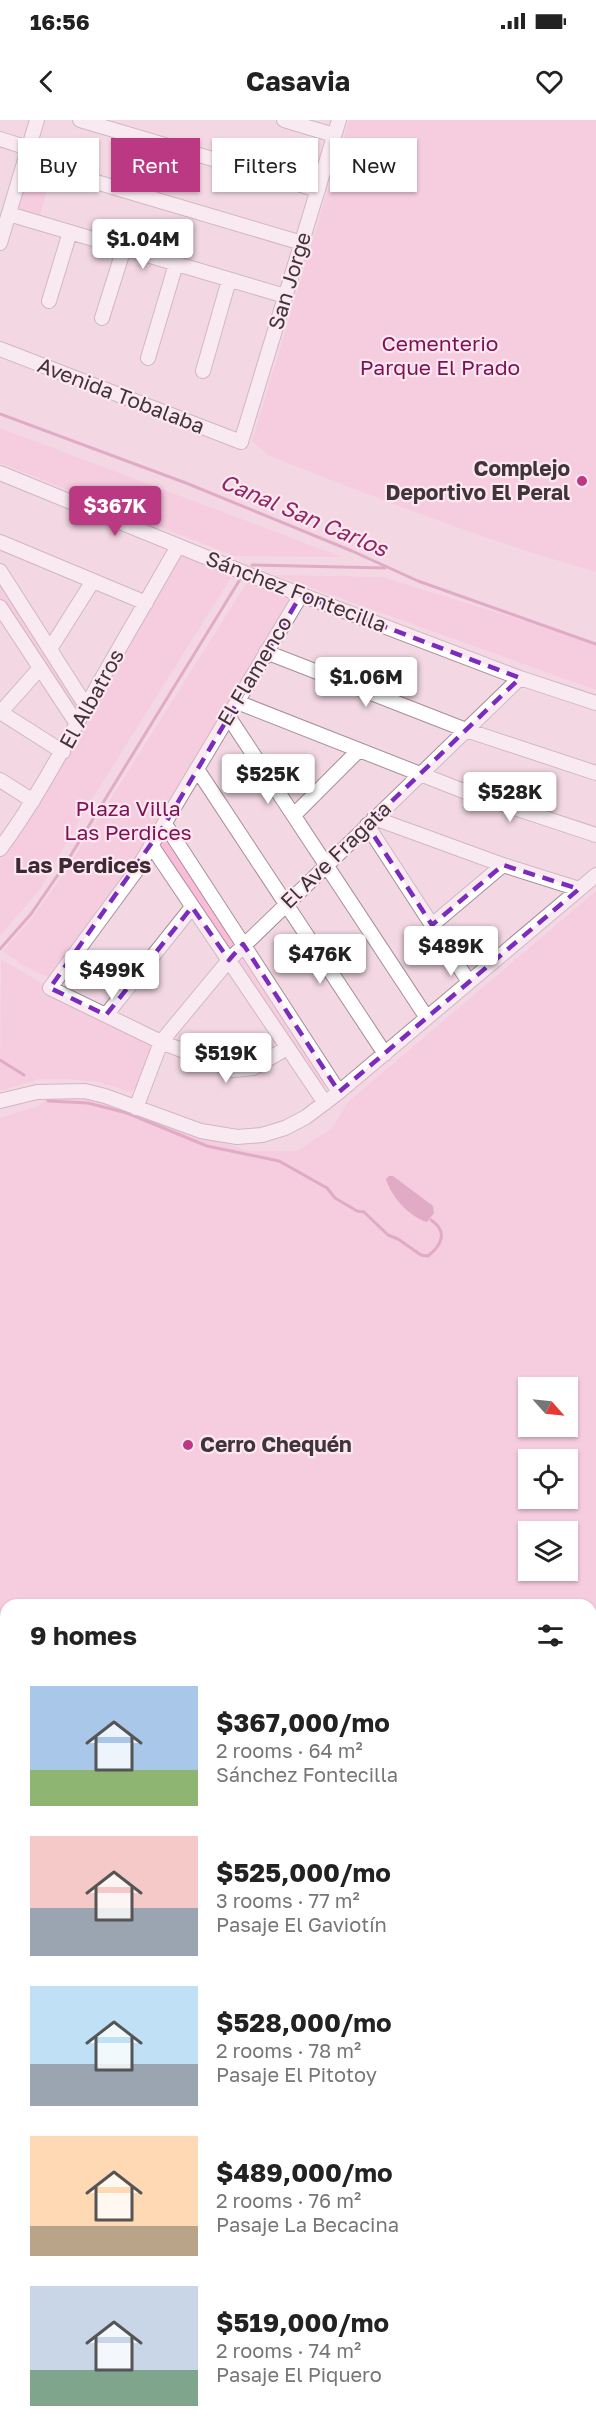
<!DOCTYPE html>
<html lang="en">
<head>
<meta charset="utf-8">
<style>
	:root { --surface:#fff; --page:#f2f2f2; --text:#222; --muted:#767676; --accent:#ba3982 }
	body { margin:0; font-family:"Golos Text",sans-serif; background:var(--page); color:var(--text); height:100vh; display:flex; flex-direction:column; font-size:22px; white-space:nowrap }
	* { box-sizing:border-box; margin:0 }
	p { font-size:20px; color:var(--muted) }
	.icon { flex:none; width:33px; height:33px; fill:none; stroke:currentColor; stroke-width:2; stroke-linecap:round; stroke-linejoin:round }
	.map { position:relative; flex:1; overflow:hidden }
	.sheet { position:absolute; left:0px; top:1479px; width:597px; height:836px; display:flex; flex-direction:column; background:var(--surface); border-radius:18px 18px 0 0; box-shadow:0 2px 4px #0004 }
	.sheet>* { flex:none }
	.guide { position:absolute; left:18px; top:18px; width:561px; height:54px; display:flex; gap:12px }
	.needle { width:39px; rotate:117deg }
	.fabs { position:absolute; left:518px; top:1257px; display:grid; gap:12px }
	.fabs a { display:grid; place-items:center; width:60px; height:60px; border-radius:0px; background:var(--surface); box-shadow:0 2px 4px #0004; font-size:30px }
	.price { position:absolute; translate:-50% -51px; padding:0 14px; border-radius:6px; background:#fff; color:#222; font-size:20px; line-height:39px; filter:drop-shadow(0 2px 3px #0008) }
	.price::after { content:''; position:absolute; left:50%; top:36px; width:18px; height:14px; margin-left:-9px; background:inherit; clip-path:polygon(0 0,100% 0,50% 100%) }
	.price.active { background:var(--accent); color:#fff }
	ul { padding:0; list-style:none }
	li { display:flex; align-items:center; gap:18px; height:150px; padding:0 30px }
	li span { display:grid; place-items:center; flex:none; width:168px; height:120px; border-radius:0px; color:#555 }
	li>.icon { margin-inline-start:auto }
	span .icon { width:72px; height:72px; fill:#fffc; stroke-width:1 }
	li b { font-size:26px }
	h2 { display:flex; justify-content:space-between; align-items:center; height:72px; padding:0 30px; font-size:26px }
	.tag { padding:0 21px; border-radius:0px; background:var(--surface); box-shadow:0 2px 4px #0004; font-size:21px; line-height:54px }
	.tag.active { background:var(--accent); color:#fff }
	.status { display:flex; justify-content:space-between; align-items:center; height:42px; padding:0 30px; background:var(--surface); direction:ltr }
	.status svg { height:16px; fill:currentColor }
	header { display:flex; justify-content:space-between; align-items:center; height:78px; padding:0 30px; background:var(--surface); font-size:27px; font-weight:700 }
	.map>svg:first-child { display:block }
</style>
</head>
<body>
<div class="status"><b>16:56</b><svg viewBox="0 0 49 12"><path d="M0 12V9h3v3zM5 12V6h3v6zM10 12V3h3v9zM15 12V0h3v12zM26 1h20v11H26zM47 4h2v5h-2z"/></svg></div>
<header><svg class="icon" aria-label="back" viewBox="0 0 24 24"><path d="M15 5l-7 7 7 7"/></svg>Casavia<svg class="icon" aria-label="heart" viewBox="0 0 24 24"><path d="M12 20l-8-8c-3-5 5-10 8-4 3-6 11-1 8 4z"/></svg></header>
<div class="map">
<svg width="596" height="2314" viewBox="0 0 596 2314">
	<rect width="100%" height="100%" fill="#f3d8e4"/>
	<path fill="#fabcd9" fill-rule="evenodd" d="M 349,0 L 596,0 L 596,452 C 484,420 376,378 268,335 L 252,321 Z
		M 30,47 L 52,53 L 39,98 L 17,92 Z
		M 0,308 L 342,437 L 234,436 L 0,343 Z
		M 179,430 L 234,453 L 89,684 L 40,769 L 0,816 L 0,735 Z
		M 276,455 L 382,457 L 596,523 L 596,570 Z
		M 0,459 L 80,581 L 75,592 L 0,478 Z
		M 249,459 L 294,476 L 152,716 L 52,859 L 24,846 L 3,831 L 31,799 L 59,761 Z
		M 162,709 L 331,962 L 318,971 L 153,725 Z
		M 596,771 L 596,1666 L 591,1668 L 591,1485 L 6,1485 L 6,2062 L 0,2063 L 0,998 L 41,985 L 51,972 L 87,975 L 248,1031 L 297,1031 L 332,1008 L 348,982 ZM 528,1268 L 567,1268 L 567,1306 L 528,1306 ZM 528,1340 L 567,1340 L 567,1378 L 528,1378 ZM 528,1412 L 567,1412 L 567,1450 L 528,1450 Z
		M 1,839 L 50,868 L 150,918 L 153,929 L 137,967 L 131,972 L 99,962 L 67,959 L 39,959 L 0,971 Z
		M 591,1763 L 596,1769 L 596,1971 L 591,1977 Z
		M 6,2067 L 6,2173 L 0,2175 L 0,2068 Z
		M 596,2100 L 596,2314 L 0,2314 L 0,2200 L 6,2197 L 6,2308 L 591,2308 L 591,2102 Z"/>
	<path fill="#cd74a0" d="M 389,1056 L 393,1056 L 433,1086 L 434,1093 L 427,1102 C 410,1097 391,1077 386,1059 Z"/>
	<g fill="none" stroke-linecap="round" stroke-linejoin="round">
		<path stroke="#cd74a0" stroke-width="3" d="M 0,294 L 186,363 L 352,431 L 418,461 L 596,524
			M 252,445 L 385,448
			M 0,829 L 31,794 L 66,743 L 239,461
			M 0,940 L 24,955
			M 48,981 L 88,983 L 127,993 L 207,1026 L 279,1041 L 327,1068 L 335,1078 L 357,1091 L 364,1092 L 388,1115 L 398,1119 L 421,1135 L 428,1136 C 442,1125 448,1111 431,1100
			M 591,1677 L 596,1675
			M 0,2122 L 6,2120"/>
		<path stroke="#cd74a0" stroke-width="9" d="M 0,2192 L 6,2190"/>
		<g stroke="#a78e99" stroke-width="16">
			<path id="minor" d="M 80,0 L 318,70
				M 284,0 L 334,15
				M 0,19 L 28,28
				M 25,41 L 302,123
				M 9,94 L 285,176
				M 0,123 L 37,0
				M 49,181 L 70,112
				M 102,198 L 124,128
				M 0,229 L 241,322 L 339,0
				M 148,238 L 176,144
				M 203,251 L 229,160
				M 0,353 L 252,456 L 520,558 L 596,583
				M 0,422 L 146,483
				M 0,451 L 86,586
				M 0,487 L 77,604
				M 50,529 L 93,461
				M 266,532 L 466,610 L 596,653
				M 237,582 L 466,672 L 596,715
				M 0,592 L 63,632
				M 0,593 L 40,548
				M 228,596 L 427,898
				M 197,649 L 385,934
				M 0,660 L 33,681
				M 294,695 L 359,630
				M 374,698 L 503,745 L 579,769
				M 165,704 L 339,972
				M 367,705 L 469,862
				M 151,725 L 325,983
				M 0,729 C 34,683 60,634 87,585 C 117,531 148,479 178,426
				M 432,805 L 503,745
				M 106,895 L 192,787
				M 287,928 L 253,948 L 233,950 L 161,922 L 50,868 L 136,751 L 301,475
				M 0,981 L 37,972 L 85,971 L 105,976 L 201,1011 L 237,1017 L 262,1015 L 285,1008 L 306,997 L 339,972 L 596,755
				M 136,988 L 161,922 L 229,840 L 520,558"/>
		</g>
		<use href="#minor" stroke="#fff" stroke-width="14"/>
	</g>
	<path d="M0 0H596V2314H0ZM 301,475 L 520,558 L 367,705 L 432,805 L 503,745 L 579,769 L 339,972 L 243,824 L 229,840 L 192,787 L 106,895 L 50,868 L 165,704 Z" fill="#f3d8e4" fill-opacity=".55" fill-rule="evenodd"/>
	<path fill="none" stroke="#7b2cbf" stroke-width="4.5" stroke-dasharray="12 8" stroke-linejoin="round" d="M 301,475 L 520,558 L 367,705 L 432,805 L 503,745 L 579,769 L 339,972 L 243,824 L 229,840 L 192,787 L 106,895 L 50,868 L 165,704 Z"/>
	<g fill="#ba3982" stroke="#fde7f0" stroke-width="2">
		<circle cx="582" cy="361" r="6"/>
		<circle cx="188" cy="1325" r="6"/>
	</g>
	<g text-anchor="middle" stroke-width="4.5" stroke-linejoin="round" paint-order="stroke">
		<g font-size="21" fill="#3f3539" stroke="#fde7f0">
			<text transform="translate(290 161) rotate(-73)" y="7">San Jorge</text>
			<text transform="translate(121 276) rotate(21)" y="7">Avenida Tobalaba</text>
			<text transform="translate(296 472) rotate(21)" y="7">Sánchez Fontecilla</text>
			<text transform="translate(255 551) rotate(-59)" y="7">El Flamenco</text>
			<text transform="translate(92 579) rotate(-61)" y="7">El Albatros</text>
			<text transform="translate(336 735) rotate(-44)" y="7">El Ave Fragata</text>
		</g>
		<g font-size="21" fill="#7e1153" stroke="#fde7f0">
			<text x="440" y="231">Cementerio<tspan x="440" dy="24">Parque El Prado</tspan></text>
			<text x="128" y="696">Plaza Villa<tspan x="128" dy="24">Las Perdices</tspan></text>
		</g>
		<g font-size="21" font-weight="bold" fill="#3f3539" stroke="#fde7f0" text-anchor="end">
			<text x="570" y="356">Complejo<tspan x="570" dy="24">Deportivo El Peral</tspan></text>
			<text x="200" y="1332" text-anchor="start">Cerro Chequén</text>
		</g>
		<g font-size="22" font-style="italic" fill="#8f2563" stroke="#fde7f0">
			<text transform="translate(304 395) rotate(23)" y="8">Canal San Carlos</text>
		</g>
		<g font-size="22" font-weight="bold" fill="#3d2932" stroke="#fde7f0">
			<text x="83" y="753">Las Perdices</text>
		</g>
	</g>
</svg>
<div class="fabs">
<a><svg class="needle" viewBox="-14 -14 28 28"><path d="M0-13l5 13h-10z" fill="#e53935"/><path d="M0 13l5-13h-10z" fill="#767676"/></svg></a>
<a><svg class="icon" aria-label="locate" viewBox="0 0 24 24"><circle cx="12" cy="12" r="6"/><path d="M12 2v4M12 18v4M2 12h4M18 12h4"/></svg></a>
<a><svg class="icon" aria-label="layers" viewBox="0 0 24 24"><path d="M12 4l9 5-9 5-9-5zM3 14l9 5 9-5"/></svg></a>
</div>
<b class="price" style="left:143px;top:150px">$1.04M</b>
<b class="price active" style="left:115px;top:417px">$367K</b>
<b class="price" style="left:366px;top:588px">$1.06M</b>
<b class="price" style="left:268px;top:685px">$525K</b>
<b class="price" style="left:510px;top:703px">$528K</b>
<b class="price" style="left:451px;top:857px">$489K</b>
<b class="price" style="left:320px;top:865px">$476K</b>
<b class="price" style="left:112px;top:881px">$499K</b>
<b class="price" style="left:226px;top:964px">$519K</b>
<div class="guide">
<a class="tag">Buy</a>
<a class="tag active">Rent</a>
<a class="tag">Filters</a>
<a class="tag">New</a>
</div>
<section class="sheet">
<h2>9 homes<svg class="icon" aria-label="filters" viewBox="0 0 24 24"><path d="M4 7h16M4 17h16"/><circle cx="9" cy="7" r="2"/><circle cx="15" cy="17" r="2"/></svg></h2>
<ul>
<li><span style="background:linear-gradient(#a9c7e8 70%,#8fb573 0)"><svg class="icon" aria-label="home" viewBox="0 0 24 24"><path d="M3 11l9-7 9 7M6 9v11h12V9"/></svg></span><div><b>$367,000/mo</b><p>2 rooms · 64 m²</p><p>Sánchez Fontecilla</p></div></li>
<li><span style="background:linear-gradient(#f6c9c9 60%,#9aa5b1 0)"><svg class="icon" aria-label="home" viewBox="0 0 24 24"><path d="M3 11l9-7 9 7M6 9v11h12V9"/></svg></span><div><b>$525,000/mo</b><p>3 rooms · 77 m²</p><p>Pasaje El Gaviotín</p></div></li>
<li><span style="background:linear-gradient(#bfe0f5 65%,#9aa5b1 0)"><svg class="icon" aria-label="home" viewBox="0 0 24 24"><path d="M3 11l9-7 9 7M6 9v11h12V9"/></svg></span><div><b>$528,000/mo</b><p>2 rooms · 78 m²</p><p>Pasaje El Pitotoy</p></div></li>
<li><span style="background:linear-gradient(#ffd9b3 75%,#b9a48a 0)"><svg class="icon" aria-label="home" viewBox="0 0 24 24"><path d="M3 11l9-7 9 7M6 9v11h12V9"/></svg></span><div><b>$489,000/mo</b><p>2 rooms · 76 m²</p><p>Pasaje La Becacina</p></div></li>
<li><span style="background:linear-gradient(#c9d6e8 70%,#7fa58c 0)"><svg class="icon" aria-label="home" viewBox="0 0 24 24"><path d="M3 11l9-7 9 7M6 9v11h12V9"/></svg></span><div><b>$519,000/mo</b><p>2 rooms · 74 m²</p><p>Pasaje El Piquero</p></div></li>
</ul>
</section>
</div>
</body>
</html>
